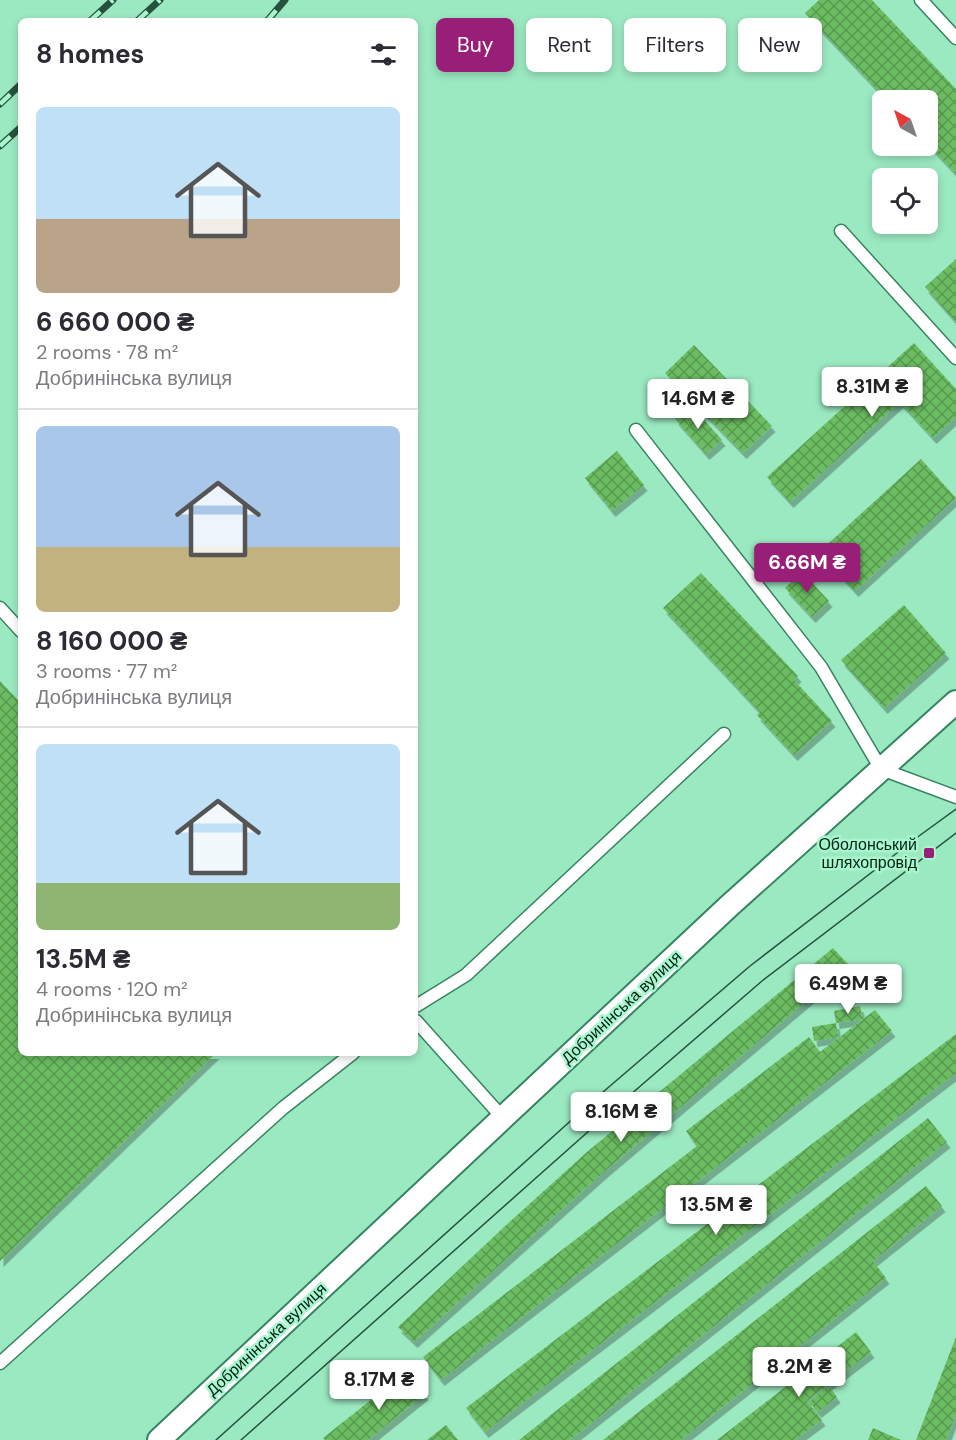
<!DOCTYPE html>
<html lang="en">
<head>
<meta charset="utf-8">
<style>
	:root { --surface:#fff; --page:#f2f2f3; --text:#2b2b33; --muted:#7c7c81; --line:#e1e1e2; --accent:#981e77 }
	body { margin:0; font-family:"DM Sans",sans-serif; background:var(--page); color:var(--text); height:100vh; display:flex; flex-direction:column; font-size:22px; white-space:nowrap }
	* { box-sizing:border-box; margin:0 }
	p { font-size:20px; color:var(--muted) }
	.icon { flex:none; width:33px; height:33px; fill:none; stroke:currentColor; stroke-width:2; stroke-linecap:round; stroke-linejoin:round }
	.map { position:relative; flex:1; overflow:hidden }
	.sheet { position:absolute; left:18px; top:18px; width:400px; height:1038px; display:flex; flex-direction:column; background:var(--surface); border-radius:9px; box-shadow:0 3px 9px #0003 }
	.sheet>* { flex:none }
	.banner { position:absolute; left:436px; top:18px; width:429px; height:54px; display:flex; gap:12px }
	.needle { width:39px; rotate:320deg }
	.fabs { position:absolute; left:872px; top:90px; display:grid; gap:12px }
	.fabs a { display:grid; place-items:center; width:66px; height:66px; border-radius:9px; background:var(--surface); box-shadow:0 3px 9px #0003; font-size:30px }
	.price { position:absolute; translate:-50% -51px; padding:0 14px; border-radius:6px; background:#fff; color:#222; font-size:20px; line-height:39px; filter:drop-shadow(0 2px 3px #0008) }
	.price::after { content:''; position:absolute; left:50%; top:36px; width:18px; height:14px; margin-left:-9px; background:inherit; clip-path:polygon(0 0,100% 0,50% 100%) }
	.price.active { background:var(--accent); color:#fff }
	ul { padding:0; list-style:none }
	li { display:grid; align-content:center; gap:12px; height:318px; padding:0 18px }
	li+li { border-top:2px solid var(--line) }
	li span { display:grid; place-items:center; height:186px; border-radius:9px; color:#555 }
	li>.icon { margin-inline-start:auto }
	span .icon { width:108px; height:108px; fill:#fffc; stroke-width:1 }
	li b { font-size:26px }
	h2 { display:flex; justify-content:space-between; align-items:center; height:72px; padding:0 18px; font-size:26px }
	.chip { padding:0 21px; border-radius:9px; background:var(--surface); box-shadow:0 3px 9px #0003; font-size:21px; line-height:54px }
	.chip.active { background:var(--accent); color:#fff }
	.map>svg:first-child { display:block }
</style>
</head>
<body>
<div class="map">
<svg width="956" height="1440" viewBox="0 0 956 1440">
	<defs>
		<pattern id="building-cross-hatch" width="8" height="8" patternUnits="userSpaceOnUse" patternTransform="scale(1.5)"><rect width="8" height="8" fill="#6cbd62"/><path d="M0 0l8 8M0 8l8-8" fill="none" stroke="#569950"/></pattern>
		<filter id="shadow"><feDropShadow dx="3.5" dy="6" stdDeviation="0" flood-color="#0004"/></filter>
	</defs>
	<rect width="100%" height="100%" fill="#9be9c1"/>
	<path fill="url(#building-cross-hatch)" filter="url(#shadow)" d="M 819,0 L 872,0 L 956,89 L 956,174 L 927,143 L 927,100 L 887,100 L 805,13 Z
		M 956,259 L 956,322 L 925,287 Z
		M 914,343 L 956,389 L 956,417 L 933,438 L 900,402 L 790,502 L 767,477 Z
		M 694,345 L 772,426 L 743,453 L 665,373 Z
		M 691,405 L 722,440 L 706,454 L 675,419 Z
		M 617,451 L 644,485 L 612,511 L 585,478 Z
		M 921,459 L 956,498 L 855,591 L 819,552 Z
		M 802,572 L 829,601 L 812,617 L 785,588 Z
		M 701,573 L 798,676 L 794,680 L 832,721 L 794,755 L 757,715 L 760,712 L 663,608 Z
		M 904,605 L 946,653 L 884,708 L 841,660 Z
		M 0,681 L 21,703 L 21,1053 L 216,1053 L 0,1261 Z
		M 833,948 L 849,965 L 605,1171 L 414,1342 L 398,1327 L 504,1227 L 587,1152 Z
		M 860,1006 L 863,1019 L 836,1023 L 834,1011 Z
		M 875,1010 L 892,1031 L 441,1380 L 423,1357 L 697,1146 L 686,1131 L 809,1037 L 820,1052 Z
		M 836,1023 L 838,1037 L 814,1041 L 812,1027 Z
		M 956,1034 L 956,1073 L 485,1432 L 466,1408 Z
		M 928,1118 L 947,1142 L 570,1440 L 519,1440 Z
		M 926,1186 L 942,1206 L 873,1261 L 886,1278 L 681,1440 L 603,1440 Z
		M 856,1332 L 871,1352 L 807,1401 L 822,1420 L 795,1440 L 717,1440 Z
		M 956,1337 L 956,1414 L 946,1440 L 916,1440 Z
		M 406,1372 L 425,1394 L 368,1440 L 325,1440 L 323,1438 Z
		M 829,1386 L 837,1397 L 818,1412 L 809,1402 Z
		M 446,1425 L 458,1440 L 427,1440 Z
		M 873,1428 L 901,1440 L 868,1440 Z"/>
	<g fill="none" stroke-linecap="round" stroke-linejoin="round">
		<g stroke="#368461" stroke-width="15">
			<path id="lane" d="M 921,0 L 956,38
				M 841,231 L 956,358
				M 636,430 L 821,667 L 881,769 L 956,797
				M 0,608 L 21,631
				M 416,1006 L 466,975 L 724,734
				M 416,1021 L 502,1117
				M 0,1363 L 283,1108 L 353,1053"/>
		</g>
		<g stroke="#368461" stroke-width="26">
			<path id="street" d="M 159,1440 L 729,906 L 956,702"/>
		</g>
		<use href="#lane" stroke="#fff" stroke-width="12"/>
		<use href="#street" stroke="#fff" stroke-width="22"/>
		<path stroke="#26523d" stroke-width="1.5" d="M 216,1440 L 596,1098 L 750,966 L 919,836 L 956,809
			M 241,1440 L 608,1114 L 762,981 L 956,833"/>
		<g stroke="#26523d" stroke-width="7">
			<path id="rail" d="M 90,21 L 113,0
				M 137,21 L 160,0
				M 267,21 L 285,0
				M 0,104 L 21,84
				M 0,146 L 21,127"/>
		</g>
		<use href="#rail" stroke="#a8f6ce" stroke-width="4.5" stroke-dasharray="14" stroke-linecap="butt"/>
	</g>
	<rect fill="#981e77" stroke="#a8f6ce" stroke-width="2" x="923" y="847" width="12" height="12" rx="3"/>
	<g text-anchor="middle" stroke-width="5" stroke-linejoin="round" paint-order="stroke">
		<g font-size="16" fill="#012214" stroke="#a8f6ce" text-anchor="end">
			<text x="917" y="850">Оболонський<tspan x="917" dy="18">шляхопровід</tspan></text>
		</g>
		<g font-size="16" fill="#012214" stroke="#a8f6ce">
			<text transform="translate(621 1007) rotate(-43)" y="6">Добринінська вулиця</text>
			<text transform="translate(266 1339) rotate(-43)" y="6">Добринінська вулиця</text>
		</g>
	</g>
</svg>
<div class="fabs">
<a><svg class="needle" viewBox="-14 -14 28 28"><path d="M0-13l5 13h-10z" fill="#e53935"/><path d="M0 13l5-13h-10z" fill="#7c7c81"/></svg></a>
<a><svg class="icon" aria-label="locate" viewBox="0 0 24 24"><circle cx="12" cy="12" r="6"/><path d="M12 2v4M12 18v4M2 12h4M18 12h4"/></svg></a>
</div>
<b class="price" style="left:872px;top:418px">8.31M ₴</b>
<b class="price" style="left:698px;top:430px">14.6M ₴</b>
<b class="price active" style="left:807px;top:594px">6.66M ₴</b>
<b class="price" style="left:848px;top:1015px">6.49M ₴</b>
<b class="price" style="left:621px;top:1143px">8.16M ₴</b>
<b class="price" style="left:716px;top:1236px">13.5M ₴</b>
<b class="price" style="left:799px;top:1398px">8.2M ₴</b>
<b class="price" style="left:379px;top:1411px">8.17M ₴</b>
<div class="banner">
<a class="chip active">Buy</a>
<a class="chip">Rent</a>
<a class="chip">Filters</a>
<a class="chip">New</a>
</div>
<section class="sheet">
<h2>8 homes<svg class="icon" aria-label="filters" viewBox="0 0 24 24"><path d="M4 7h16M4 17h16"/><circle cx="9" cy="7" r="2"/><circle cx="15" cy="17" r="2"/></svg></h2>
<ul>
<li><span style="background:linear-gradient(#bfe0f5 60%,#b9a48a 0)"><svg class="icon" aria-label="home" viewBox="0 0 24 24"><path d="M3 11l9-7 9 7M6 9v11h12V9"/></svg></span><div><b>6 660 000 ₴</b><p>2 rooms · 78 m²</p><p>Добринінська вулиця</p></div></li>
<li><span style="background:linear-gradient(#a9c7e8 65%,#c2b280 0)"><svg class="icon" aria-label="home" viewBox="0 0 24 24"><path d="M3 11l9-7 9 7M6 9v11h12V9"/></svg></span><div><b>8 160 000 ₴</b><p>3 rooms · 77 m²</p><p>Добринінська вулиця</p></div></li>
<li><span style="background:linear-gradient(#bfe0f5 75%,#8fb573 0)"><svg class="icon" aria-label="home" viewBox="0 0 24 24"><path d="M3 11l9-7 9 7M6 9v11h12V9"/></svg></span><div><b>13.5M ₴</b><p>4 rooms · 120 m²</p><p>Добринінська вулиця</p></div></li>
</ul>
</section>
</div>
</body>
</html>
